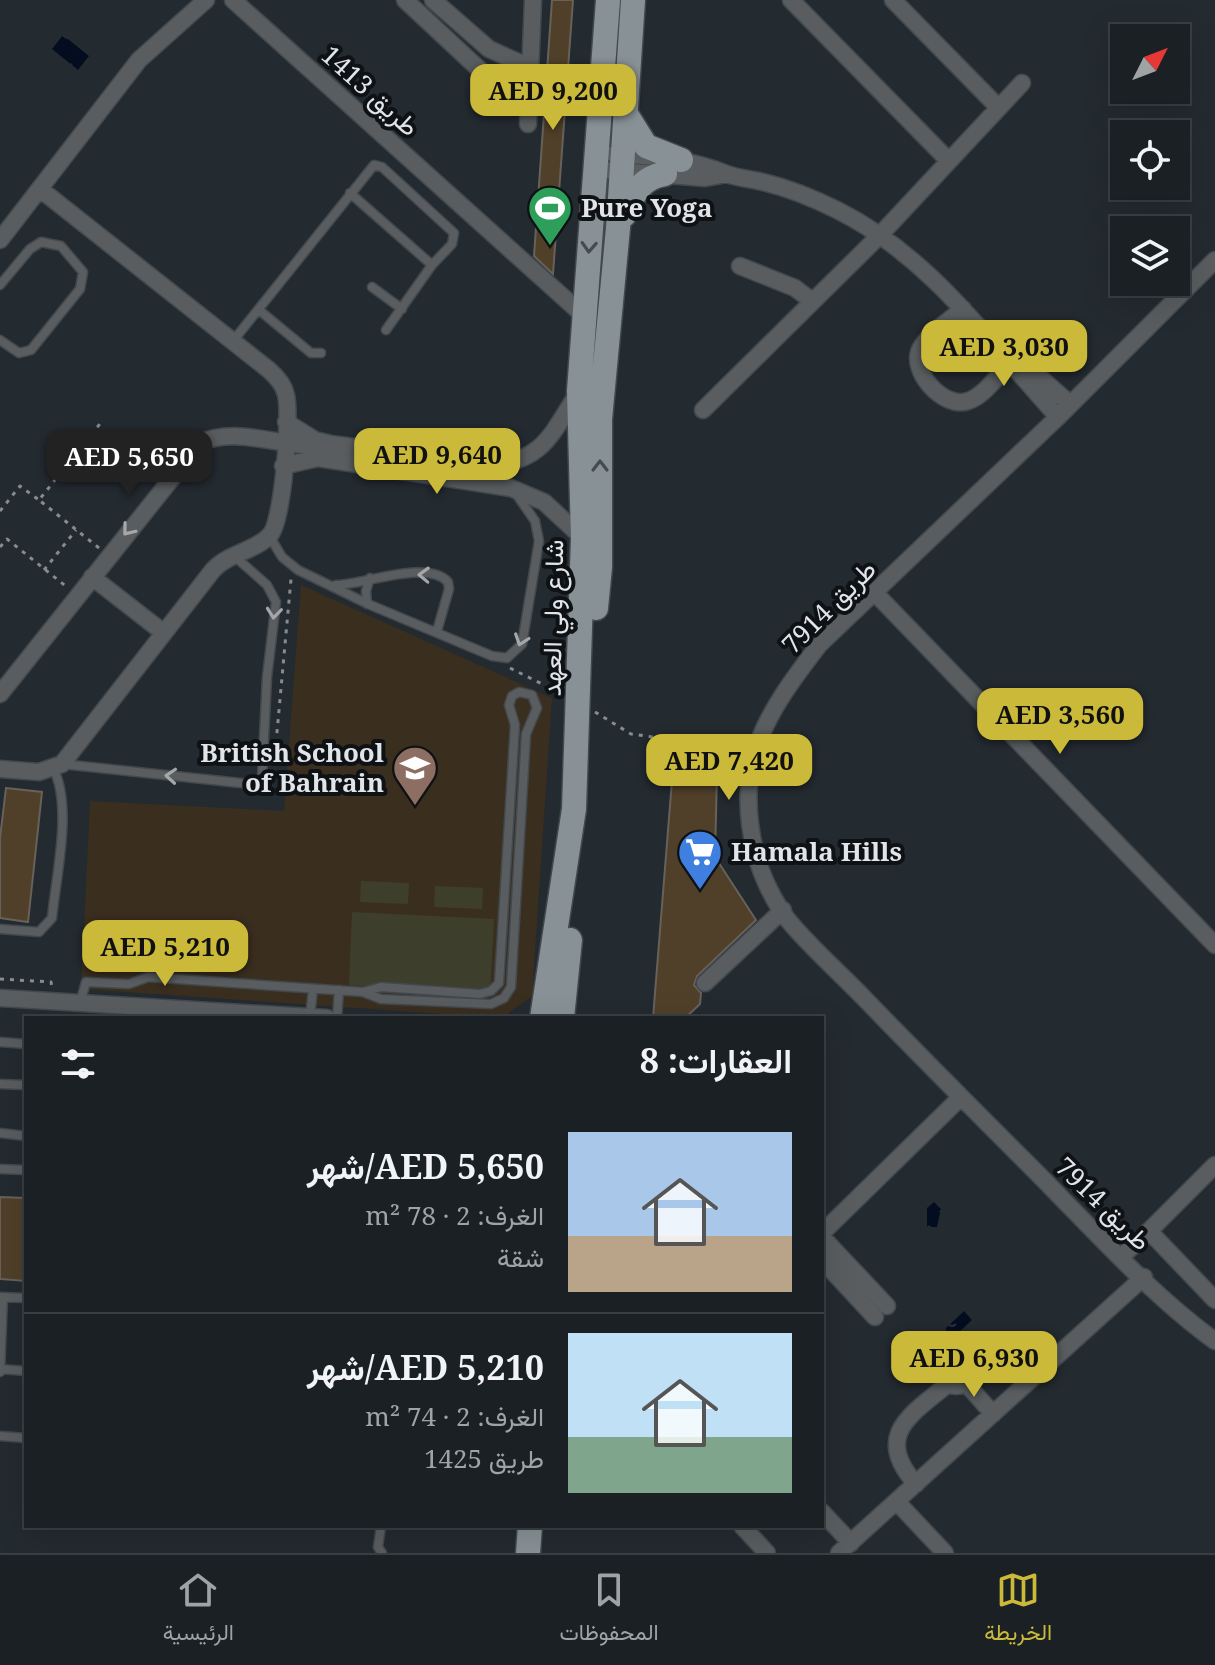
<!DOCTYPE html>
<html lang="ar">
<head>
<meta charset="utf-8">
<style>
	:root { --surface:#1a2024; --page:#23282c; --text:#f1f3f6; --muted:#9fa3a6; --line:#383e41; --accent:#cbba39 }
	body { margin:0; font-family:"Noto Serif",Vazirmatn,serif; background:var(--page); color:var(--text); direction:rtl; height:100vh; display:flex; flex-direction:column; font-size:30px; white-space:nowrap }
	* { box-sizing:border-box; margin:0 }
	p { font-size:26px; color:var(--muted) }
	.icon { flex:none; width:44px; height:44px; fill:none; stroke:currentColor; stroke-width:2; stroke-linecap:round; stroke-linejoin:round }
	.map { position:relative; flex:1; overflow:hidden; direction:ltr }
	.details { position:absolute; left:24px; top:1016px; width:800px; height:512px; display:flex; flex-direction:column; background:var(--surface); border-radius:0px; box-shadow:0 8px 32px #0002,0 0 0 2px var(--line); direction:rtl }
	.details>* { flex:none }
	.needle { width:52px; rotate:48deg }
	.buttons { position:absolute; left:1110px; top:24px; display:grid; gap:16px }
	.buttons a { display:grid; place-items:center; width:80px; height:80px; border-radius:0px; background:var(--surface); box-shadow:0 8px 32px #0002,0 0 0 2px var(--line); font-size:40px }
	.price { position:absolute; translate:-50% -68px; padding:0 18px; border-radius:16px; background:var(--accent); color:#111; font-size:26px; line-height:52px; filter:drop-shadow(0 2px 4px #0008) }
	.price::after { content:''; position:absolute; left:50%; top:48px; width:24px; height:18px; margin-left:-12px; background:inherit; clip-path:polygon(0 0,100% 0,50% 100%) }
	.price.on { background:#222; color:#fff }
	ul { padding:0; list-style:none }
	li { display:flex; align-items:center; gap:24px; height:200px; padding:0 32px }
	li+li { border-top:2px solid var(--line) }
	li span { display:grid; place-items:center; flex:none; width:224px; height:160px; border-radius:0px; color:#555 }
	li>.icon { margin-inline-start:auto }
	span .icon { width:96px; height:96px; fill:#fffc; stroke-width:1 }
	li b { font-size:34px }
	h2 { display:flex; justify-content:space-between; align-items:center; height:96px; padding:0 32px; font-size:34px }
	.dock { display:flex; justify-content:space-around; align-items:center; height:112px; border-top:2px solid var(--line); background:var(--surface); font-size:22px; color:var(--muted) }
	.dock a { display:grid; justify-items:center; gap:4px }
	.dock .on { color:var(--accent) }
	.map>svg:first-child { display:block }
</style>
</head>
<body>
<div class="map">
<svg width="1215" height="1553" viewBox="0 0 1215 1553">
	<defs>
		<pattern id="water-ripples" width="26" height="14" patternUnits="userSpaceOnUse" patternTransform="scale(2)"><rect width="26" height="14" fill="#040d1f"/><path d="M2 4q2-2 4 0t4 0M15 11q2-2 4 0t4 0" fill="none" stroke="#283040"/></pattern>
	</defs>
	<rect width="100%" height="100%" fill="#232a30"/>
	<path fill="#3a2e1f" d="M 301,585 L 552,698 L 532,996 L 502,1018 L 81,989 L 90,801 L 284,811 Z"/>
	<path fill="#3d3f2c" d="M 361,881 L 409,883 L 408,904 L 360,902 Z
		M 435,886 L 483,888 L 482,909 L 434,907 Z
		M 352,912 L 494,919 L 490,993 L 349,985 Z"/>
	<path fill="url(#water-ripples)" d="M 63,35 L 89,56 L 78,70 L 52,49 Z
		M 934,1202 L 941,1209 L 937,1227 L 927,1227 L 927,1208 Z
		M 964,1311 L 972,1320 L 955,1336 L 946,1336 L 946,1328 Z"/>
	<path fill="#50402a" stroke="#67615a" stroke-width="2" d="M 552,0 L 573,0 L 553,274 L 534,256 Z
		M 673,768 L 717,772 L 715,857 L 756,920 L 697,976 L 694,985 L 701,993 L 700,1004 L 685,1018 L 653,1018 Z
		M 6,788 L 42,792 L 28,922 L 0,918 L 0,838 Z
		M 0,1197 L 26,1198 L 26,1281 L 0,1279 Z"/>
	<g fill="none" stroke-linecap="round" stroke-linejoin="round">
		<g stroke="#41484e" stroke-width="11">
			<path id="lane" d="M 350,193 L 432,265 L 386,330
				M 0,285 L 30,249 L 41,242 L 61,246 L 83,272 L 80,289 L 31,350 L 19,353 L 0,340
				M 372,287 L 402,309
				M 259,310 L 311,353 L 321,353
				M 233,341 L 374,165 L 382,167 L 454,233 L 452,244 L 432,265
				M 270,537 L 282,557 L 298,570 L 368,604 L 492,656 L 507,658 L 522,644 L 539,541 L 535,521 L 517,495
				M 336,585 C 363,585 428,559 448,582 L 449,589 L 437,631
				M 367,604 L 366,591 L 370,578
				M 519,692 L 532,695 L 537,708 L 526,734 L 511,987 L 504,998 L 491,1004 L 381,999 L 363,992 L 381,987 L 480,994 L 491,991 L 499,983 L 515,725 L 509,705 L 512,696 Z
				M 62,764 L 250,784 L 262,778 L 267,677 L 276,602 L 267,585 L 232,554
				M 0,929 L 39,932 L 52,918 C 56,875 73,806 53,768
				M 80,1003 L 86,982 L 129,984 L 148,977 L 363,992
				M 310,1017 L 313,989
				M 337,1018 L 339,990
				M 0,1042 L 26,1044
				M 0,1084 L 26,1085
				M 0,1133 L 26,1136
				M 0,1169 L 26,1170
				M 0,1297 L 26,1298
				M 0,1369 L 26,1371
				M 0,1372 L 3,1297
				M 0,1436 L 26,1438
				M 381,1526 L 378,1547 L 382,1553"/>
		</g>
		<g stroke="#41484e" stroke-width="19">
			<path id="street" d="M 233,0 L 583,315
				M 405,0 L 511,99 L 529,105
				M 433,0 L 489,49 L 529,67
				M 791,0 L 949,161
				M 893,0 L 999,108
				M 528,124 L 533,0
				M 614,154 C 652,156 691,159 727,174 C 737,178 751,179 763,182 C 788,188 813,198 837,210 C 930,256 990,343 1058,417
				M 593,169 L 705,178 L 727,174
				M 0,240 L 139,60 L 206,0
				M 1215,260 L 1058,417 L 819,645 C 765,715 733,763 756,855 C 762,877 774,902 788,920 C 811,948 839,972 864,998 C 916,1052 969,1105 1022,1158 C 1082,1217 1147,1292 1215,1341
				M 740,266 L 795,288 L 812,301
				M 963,309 C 950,320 931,332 922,346 C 906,369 944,410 968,401 C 984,396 998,375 1009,364
				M 997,339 L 1070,404
				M 703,410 L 880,235 L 1022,83
				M 286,422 L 315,440 L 331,444 L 490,465 C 543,462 552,433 578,393
				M 283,466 L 318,458 L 511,488 L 544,502 L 583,538
				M 92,577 L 164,633
				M 876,594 L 1215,945
				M 0,694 L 200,443 C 239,424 290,452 331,444
				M 0,769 L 39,772 L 62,764 L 213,570 C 230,552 256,551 270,535 C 283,522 291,415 286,395 C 284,385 277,377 269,370 L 40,189
				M 705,983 L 783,910
				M 0,998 L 327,1018
				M 1215,1165 L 1149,1231 L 1215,1300
				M 822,1233 L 961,1097
				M 822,1237 L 887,1306
				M 1122,1256 L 1149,1231
				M 822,1260 L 875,1317
				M947 1377a9 9 0 1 1 18 0a9 9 0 1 1-18 0Z
				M 964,1381 L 993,1414
				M 916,1484 C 872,1435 912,1414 949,1383
				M 897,1502 L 945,1553
				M 822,1512 L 851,1543
				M 742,1526 L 767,1553
				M 839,1553 L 1144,1277"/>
		</g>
		<g stroke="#41484e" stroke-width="27">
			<path id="primary" d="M 626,114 L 646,146 L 681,160
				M 624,215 C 633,195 641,177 665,174
				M 596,608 L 600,567 L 600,419 L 618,228 L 633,0
				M 542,1018 L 574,809 L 583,538 L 579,391 L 608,0
				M 562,1018 L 570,940
				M 528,1553 L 530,1526"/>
		</g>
		<path stroke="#878c91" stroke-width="3" stroke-dasharray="4 6" stroke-linecap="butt" d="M 0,511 L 20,486 L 39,500
			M 0,547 L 7,539 L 68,588
			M 99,548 L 39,500 L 103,420
			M 44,570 L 76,530
			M 510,668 L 560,693
			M 595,712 L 631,734 L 740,749
			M 276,743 L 291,579
			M 0,979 L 51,982 L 52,987"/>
		<use href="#lane" stroke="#595d5f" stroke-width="8"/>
		<use href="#street" stroke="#595d5f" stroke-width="16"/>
		<use href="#primary" stroke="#889195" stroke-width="24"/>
	</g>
	<defs><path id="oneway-chevron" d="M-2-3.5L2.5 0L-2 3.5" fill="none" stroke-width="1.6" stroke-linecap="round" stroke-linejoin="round" transform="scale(2)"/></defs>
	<g stroke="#454b4f">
		<use href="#oneway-chevron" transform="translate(589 247) rotate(93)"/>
		<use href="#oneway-chevron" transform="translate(600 466) rotate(-90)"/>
	</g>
	<g stroke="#a4a8ab">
		<use href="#oneway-chevron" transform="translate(128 530) rotate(129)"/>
		<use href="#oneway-chevron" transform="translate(424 575) rotate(-178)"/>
		<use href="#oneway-chevron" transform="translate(274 613) rotate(96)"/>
		<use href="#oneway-chevron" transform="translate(521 640) rotate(109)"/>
		<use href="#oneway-chevron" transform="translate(171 776) rotate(-176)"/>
	</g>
	<defs>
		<g id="stadium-pin" transform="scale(2.3)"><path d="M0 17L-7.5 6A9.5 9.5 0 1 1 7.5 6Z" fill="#2e9e5b" stroke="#0f1215"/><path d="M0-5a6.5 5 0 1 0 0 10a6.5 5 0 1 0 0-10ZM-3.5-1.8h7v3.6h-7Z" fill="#fff"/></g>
		<g id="school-pin" transform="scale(2.3)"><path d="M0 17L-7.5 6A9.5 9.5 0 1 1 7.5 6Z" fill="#8d6e63" stroke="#0f1215"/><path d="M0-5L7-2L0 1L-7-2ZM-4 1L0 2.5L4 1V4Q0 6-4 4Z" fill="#fff"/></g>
		<g id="supermarket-pin" transform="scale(2.3)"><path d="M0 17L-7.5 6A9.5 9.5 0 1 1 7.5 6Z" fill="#3f7fe0" stroke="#0f1215"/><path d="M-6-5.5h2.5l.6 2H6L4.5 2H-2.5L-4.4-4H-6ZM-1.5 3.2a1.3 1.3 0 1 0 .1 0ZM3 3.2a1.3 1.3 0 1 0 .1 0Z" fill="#fff"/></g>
	</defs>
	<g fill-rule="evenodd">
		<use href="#stadium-pin" x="550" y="208"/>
		<use href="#school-pin" x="415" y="768"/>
		<use href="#supermarket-pin" x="700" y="852"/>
	</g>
	<g text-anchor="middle" stroke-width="8" stroke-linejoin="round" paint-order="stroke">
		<g font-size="26" fill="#e1e5e9" stroke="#0f1215">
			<text transform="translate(370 91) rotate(42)" y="9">طريق 1413</text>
			<text transform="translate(829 607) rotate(-45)" y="9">طريق 7914</text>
			<text transform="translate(553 618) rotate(-89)" y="9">شارع ولي العهد</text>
			<text transform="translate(1103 1204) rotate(44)" y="9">طريق 7914</text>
		</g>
		<g font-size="26" font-weight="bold" fill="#e1e5e9" stroke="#0f1215" text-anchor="start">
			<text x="581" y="217">Pure Yoga</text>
			<text x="384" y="762" text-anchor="end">British School<tspan x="384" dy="30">of Bahrain</tspan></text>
			<text x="731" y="861">Hamala Hills</text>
		</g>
	</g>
</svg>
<div class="buttons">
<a><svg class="needle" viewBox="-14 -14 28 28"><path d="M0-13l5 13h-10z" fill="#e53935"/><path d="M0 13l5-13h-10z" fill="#9fa3a6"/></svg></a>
<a><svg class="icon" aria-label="locate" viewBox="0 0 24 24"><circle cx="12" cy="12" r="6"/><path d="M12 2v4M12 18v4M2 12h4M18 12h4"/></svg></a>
<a><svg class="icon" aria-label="layers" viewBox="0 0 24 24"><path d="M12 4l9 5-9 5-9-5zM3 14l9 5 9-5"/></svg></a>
</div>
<b class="price" style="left:553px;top:132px">AED 9,200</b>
<b class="price" style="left:1004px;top:388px">AED 3,030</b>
<b class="price" style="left:437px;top:496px">AED 9,640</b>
<b class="price on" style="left:129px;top:498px">AED 5,650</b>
<b class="price" style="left:1060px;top:756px">AED 3,560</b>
<b class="price" style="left:729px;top:802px">AED 7,420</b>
<b class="price" style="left:165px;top:988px">AED 5,210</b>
<b class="price" style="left:974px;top:1399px">AED 6,930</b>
<section class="details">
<h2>العقارات: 8<svg class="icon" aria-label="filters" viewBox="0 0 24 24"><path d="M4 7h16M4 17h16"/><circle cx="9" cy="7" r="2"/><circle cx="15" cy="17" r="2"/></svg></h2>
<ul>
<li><span style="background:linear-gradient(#a9c7e8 65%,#b9a48a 0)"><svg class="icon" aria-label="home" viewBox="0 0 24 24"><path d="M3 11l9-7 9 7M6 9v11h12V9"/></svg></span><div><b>AED 5,650/شهر</b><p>الغرف: 2 · 78 m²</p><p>شقة</p></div></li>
<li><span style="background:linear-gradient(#bfe0f5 65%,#7fa58c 0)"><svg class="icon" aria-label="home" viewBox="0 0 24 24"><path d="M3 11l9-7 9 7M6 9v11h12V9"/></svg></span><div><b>AED 5,210/شهر</b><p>الغرف: 2 · 74 m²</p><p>طريق 1425</p></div></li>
</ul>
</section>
</div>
<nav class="dock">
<a class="on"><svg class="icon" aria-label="map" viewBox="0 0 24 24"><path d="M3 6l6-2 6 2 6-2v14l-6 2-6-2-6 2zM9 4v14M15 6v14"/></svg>الخريطة</a>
<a><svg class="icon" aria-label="saved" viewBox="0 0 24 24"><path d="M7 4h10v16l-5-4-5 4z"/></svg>المحفوظات</a>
<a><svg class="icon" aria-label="home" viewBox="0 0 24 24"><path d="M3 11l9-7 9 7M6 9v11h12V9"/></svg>الرئيسية</a>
</nav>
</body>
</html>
